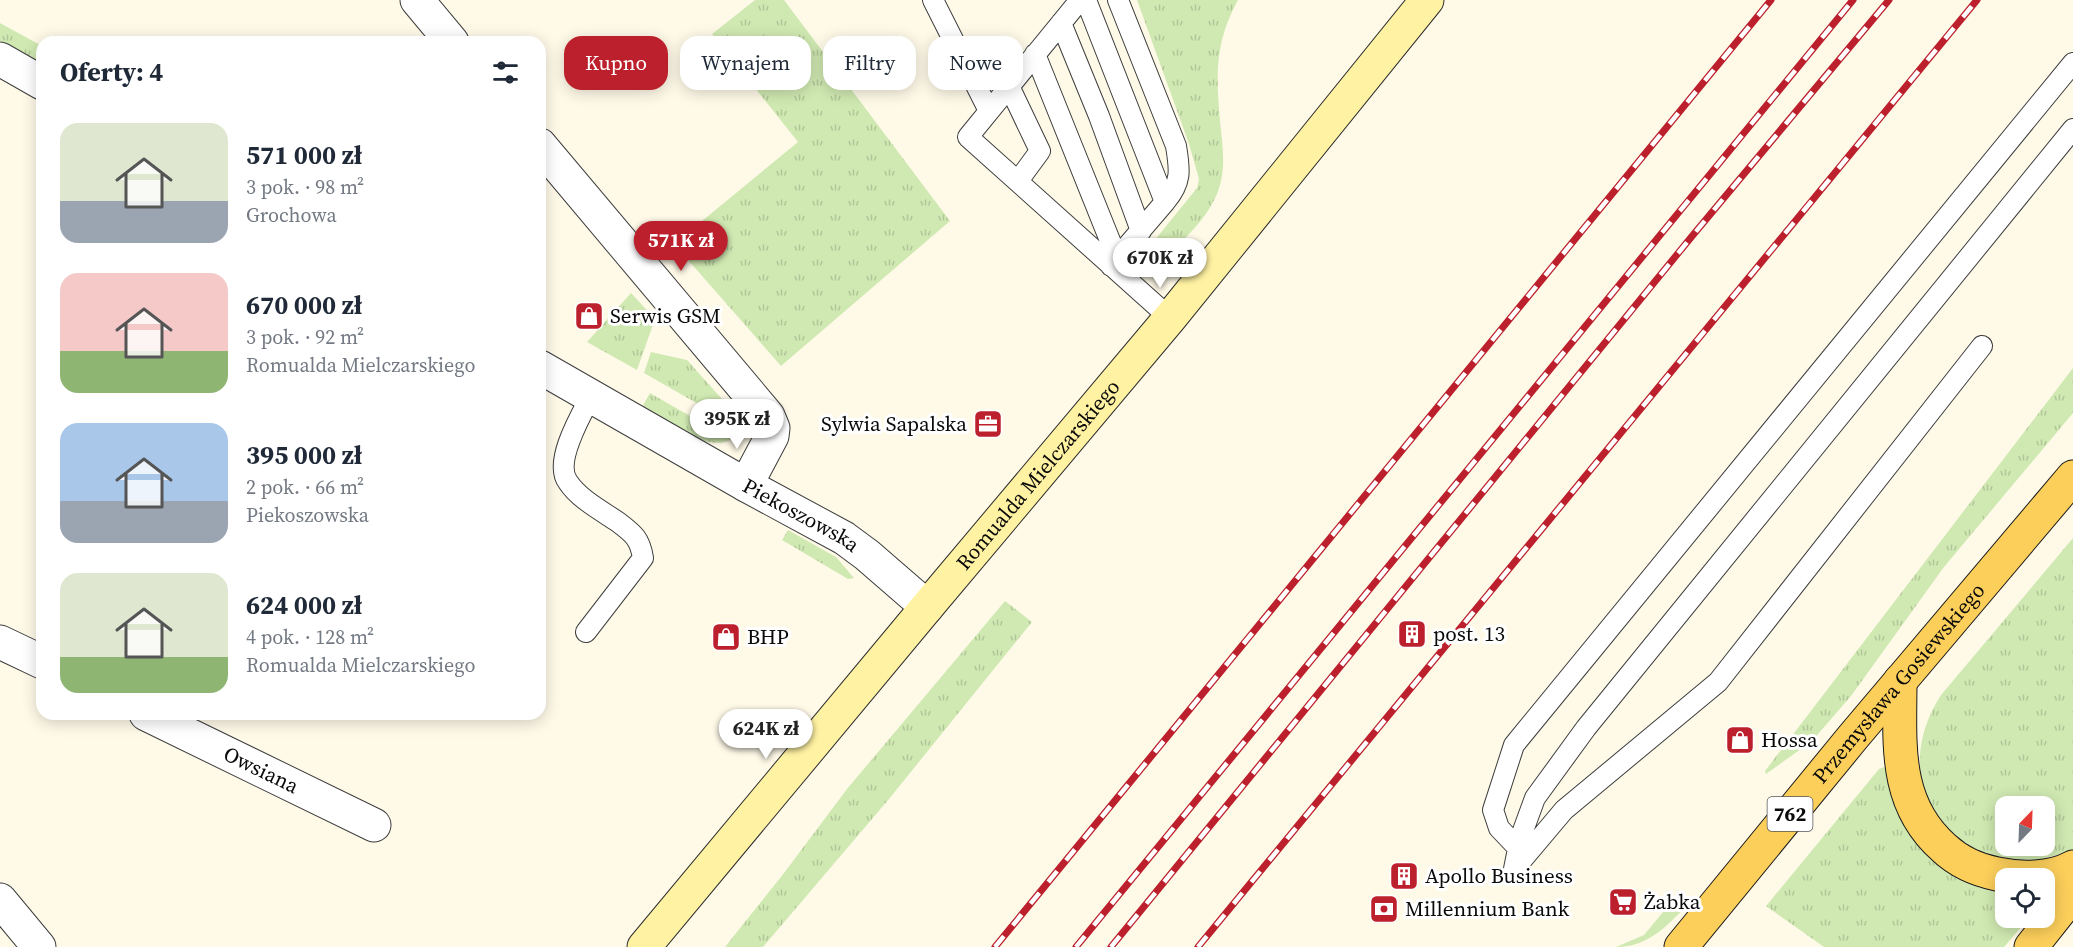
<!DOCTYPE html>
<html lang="pl">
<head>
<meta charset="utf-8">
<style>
	:root { --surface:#fff; --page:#f6f6f7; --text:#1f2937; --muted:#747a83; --accent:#bc202d }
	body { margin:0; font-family:"Source Serif 4",serif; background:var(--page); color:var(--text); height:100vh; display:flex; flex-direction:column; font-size:22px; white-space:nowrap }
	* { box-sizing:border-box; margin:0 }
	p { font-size:20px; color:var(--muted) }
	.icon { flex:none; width:33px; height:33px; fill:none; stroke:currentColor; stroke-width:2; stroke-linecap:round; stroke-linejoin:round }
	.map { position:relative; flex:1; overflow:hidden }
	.drawer { position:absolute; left:36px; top:36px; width:510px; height:684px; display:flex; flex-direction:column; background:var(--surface); border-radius:18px; box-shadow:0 3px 15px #0003 }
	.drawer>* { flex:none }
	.top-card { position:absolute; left:564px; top:36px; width:570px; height:54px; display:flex; gap:12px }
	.needle { width:39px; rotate:23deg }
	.buttons { position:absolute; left:1995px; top:796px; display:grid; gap:12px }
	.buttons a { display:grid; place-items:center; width:60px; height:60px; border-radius:12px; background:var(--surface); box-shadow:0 3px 15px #0003; font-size:30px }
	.price { position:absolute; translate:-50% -51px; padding:0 14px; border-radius:21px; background:#fff; color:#222; font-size:20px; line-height:39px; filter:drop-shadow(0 2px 3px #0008) }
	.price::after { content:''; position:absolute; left:50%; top:36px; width:18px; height:14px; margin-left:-9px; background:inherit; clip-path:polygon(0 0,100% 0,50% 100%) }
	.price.on { background:var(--accent); color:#fff }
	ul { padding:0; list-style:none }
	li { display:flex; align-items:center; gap:18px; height:150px; padding:0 24px }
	li span { display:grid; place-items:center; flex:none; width:168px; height:120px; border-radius:18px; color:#555 }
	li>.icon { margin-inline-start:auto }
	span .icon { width:72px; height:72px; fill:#fffc; stroke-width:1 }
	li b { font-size:26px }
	h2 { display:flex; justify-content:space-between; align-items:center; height:72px; padding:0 24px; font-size:26px }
	.chip { padding:0 21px; border-radius:18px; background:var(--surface); box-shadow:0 3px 15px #0003; font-size:21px; line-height:54px }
	.chip.on { background:var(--accent); color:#fff }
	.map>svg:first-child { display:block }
</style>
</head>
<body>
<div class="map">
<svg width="2073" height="947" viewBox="0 0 2073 947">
	<defs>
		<pattern id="grass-tufts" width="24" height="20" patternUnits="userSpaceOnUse" patternTransform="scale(1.5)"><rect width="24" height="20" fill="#d0e9b2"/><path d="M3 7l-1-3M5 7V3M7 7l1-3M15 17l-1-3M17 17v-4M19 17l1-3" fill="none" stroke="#b1c698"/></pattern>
	</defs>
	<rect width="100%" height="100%" fill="#fffae8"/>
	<path fill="url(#grass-tufts)" fill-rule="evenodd" d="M 755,0 L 784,0 L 950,221 L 781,366 L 674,244 L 798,142 L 712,34 Z
		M 1137,0 L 1238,0 C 1215,42 1216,74 1220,121 C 1222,142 1226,164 1220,185 C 1213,210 1194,230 1175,248 L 1150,246 L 1197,188 L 1199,179 L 1189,144 Z
		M 0,23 L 42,46 L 42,59 L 37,62 L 0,41 Z
		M 631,293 L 655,319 L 637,370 L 587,342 Z
		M 651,352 L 687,360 L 722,399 L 712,412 L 644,373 Z
		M 2073,368 L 2073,413 L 1944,567 L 1851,696 L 1812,741 L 1766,774 L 1765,771 Z
		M 650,393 L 716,431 L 736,402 C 755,428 733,449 705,441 L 642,407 Z
		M 788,530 L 836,557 L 854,578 L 848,579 L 782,540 Z
		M 2073,538 L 2073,849 C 2052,857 2029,865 2005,861 C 1986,859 1966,847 1953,834 C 1911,794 1911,742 1941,695 ZM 2006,807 L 2044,807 L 2044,846 L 2006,846 Z
		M 1005,601 L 1032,622 L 889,799 L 763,947 L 725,947 L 784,873 L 847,789 Z
		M 1884,767 L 1887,769 C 1890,786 1894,807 1903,822 C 1909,833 1917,841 1926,850 C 1953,877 1968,886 2005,892 L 2006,918 L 2029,918 L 2004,947 L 1824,947 L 1766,906 L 1879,769 Z
		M 1680,896 L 1692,900 C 1670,923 1650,947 1616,947 L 1644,935 L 1673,900 Z"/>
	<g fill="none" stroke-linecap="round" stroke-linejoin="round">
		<g stroke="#3d3d3d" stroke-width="22">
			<path id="lane" d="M 933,0 L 989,111
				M 1080,0 L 968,137 L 1170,318
				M 1086,0 L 1165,202 L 1117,258
				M 1118,0 L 1176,146 C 1180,170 1182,182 1165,202
				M 1061,23 L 1099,116 L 1141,231
				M 1035,54 L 1117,258 L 1111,266
				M 1009,86 L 1040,151 L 1018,181
				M 586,632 L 643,558 C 640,539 634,534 618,522 C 602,511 579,499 568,482 C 553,462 581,415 591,396
				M 1518,848 L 1499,828 L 1493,810 L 1514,745 L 2073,63
				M 1516,867 L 1564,810 L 1718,682 L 1982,346
				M 1514,869 L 1520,839 L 1535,798 L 1586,728 L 2073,129"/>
		</g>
		<g stroke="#3d3d3d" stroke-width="35">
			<g id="street">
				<path d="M 417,0 L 452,42"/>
				<path d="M 0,59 L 42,83"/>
				<path d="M 540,145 L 768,416 L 773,428 L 772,436 L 746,485"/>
				<path id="s1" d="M 540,367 L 746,485 L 844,538 L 867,555 L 927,607"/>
				<path d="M 0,642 L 42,662"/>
				<path id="s2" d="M 146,714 L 374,825"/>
				<path d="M 0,900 L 39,947"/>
			</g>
		</g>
		<g stroke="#2c2c2c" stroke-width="35">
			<g id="secondary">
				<path id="s3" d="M 644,947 L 927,607 L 1170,318 L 1427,0"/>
			</g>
		</g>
		<g stroke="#1b1b1b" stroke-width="35">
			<g id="primary">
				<path d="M 1900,681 C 1900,743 1893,803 1944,848 C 1959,862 1977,870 1997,874 C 2021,879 2051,879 2073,867"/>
				<path id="s4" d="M 1681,947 L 1853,737 L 2073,477"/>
				<path d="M 2031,947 L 2073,894"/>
			</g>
		</g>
		<use href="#lane" stroke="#fff" stroke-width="20"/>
		<use href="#street" stroke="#fff" stroke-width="33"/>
		<use href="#secondary" stroke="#fff2a3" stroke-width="33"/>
		<use href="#primary" stroke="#fccf5b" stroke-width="33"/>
		<g stroke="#bc202d" stroke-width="7">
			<path id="rail" d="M 995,947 L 1771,0
				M 1076,947 L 1853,0
				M 1111,947 L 1693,235 L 1889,0
				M 1198,947 L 1977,0"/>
		</g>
		<use href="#rail" stroke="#fff" stroke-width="4.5" stroke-dasharray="14" stroke-linecap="butt"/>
	</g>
	<defs>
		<g id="shop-square" transform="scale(1.5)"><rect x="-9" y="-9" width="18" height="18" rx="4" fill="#bc202d" stroke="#fff"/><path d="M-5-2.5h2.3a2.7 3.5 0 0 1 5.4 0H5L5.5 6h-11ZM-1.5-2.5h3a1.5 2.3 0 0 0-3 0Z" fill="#fff"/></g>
		<g id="office-square" transform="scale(1.5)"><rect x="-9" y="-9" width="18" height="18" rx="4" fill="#bc202d" stroke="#fff"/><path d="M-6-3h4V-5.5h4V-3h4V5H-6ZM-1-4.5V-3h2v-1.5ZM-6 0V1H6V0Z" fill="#fff"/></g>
		<g id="building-square" transform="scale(1.5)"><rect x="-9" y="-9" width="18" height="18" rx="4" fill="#bc202d" stroke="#fff"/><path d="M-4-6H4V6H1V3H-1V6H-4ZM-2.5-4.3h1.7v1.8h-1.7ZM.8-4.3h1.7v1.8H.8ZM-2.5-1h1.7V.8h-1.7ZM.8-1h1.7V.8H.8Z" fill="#fff"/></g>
		<g id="supermarket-square" transform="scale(1.5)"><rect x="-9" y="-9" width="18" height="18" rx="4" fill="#bc202d" stroke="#fff"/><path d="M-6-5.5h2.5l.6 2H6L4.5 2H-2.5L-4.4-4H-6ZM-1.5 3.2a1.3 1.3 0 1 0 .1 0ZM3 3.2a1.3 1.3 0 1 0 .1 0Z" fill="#fff"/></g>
		<g id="bank-square" transform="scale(1.5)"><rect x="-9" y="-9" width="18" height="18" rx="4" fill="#bc202d" stroke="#fff"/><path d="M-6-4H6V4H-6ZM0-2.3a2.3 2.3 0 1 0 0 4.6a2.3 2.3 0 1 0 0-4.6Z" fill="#fff"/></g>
	</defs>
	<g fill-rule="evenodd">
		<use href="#shop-square" x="589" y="316"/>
		<use href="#office-square" x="988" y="424"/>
		<use href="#building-square" x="1412" y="634"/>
		<use href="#shop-square" x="726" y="637"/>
		<use href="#shop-square" x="1740" y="740"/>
		<use href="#building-square" x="1404" y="876"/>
		<use href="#supermarket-square" x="1623" y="902"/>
		<use href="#bank-square" x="1384" y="909"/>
	</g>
	<g text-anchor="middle" stroke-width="6" stroke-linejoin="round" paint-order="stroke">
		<rect fill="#fff" stroke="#545454" stroke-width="1.5" x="1767.5" y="797" width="45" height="34" rx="4.5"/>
		<g font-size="20" font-weight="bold" fill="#0a0a0a">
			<text x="1790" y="821">762</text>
		</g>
		<g font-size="21" fill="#0a0a0a" stroke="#fff" text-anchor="start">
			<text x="610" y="323">Serwis GSM</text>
			<text x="967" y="431" text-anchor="end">Sylwia Sapalska</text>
			<text x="1433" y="641">post. 13</text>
			<text x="747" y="644">BHP</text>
			<text x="1761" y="747">Hossa</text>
			<text x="1425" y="883">Apollo Business</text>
			<text x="1644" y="909">Żabka</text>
			<text x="1405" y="916">Millennium Bank</text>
		</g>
		<g font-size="21" fill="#0a0a0a" stroke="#fff">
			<text dy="7" stroke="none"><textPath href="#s3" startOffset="615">Romualda Mielczarskiego</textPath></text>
			<text dy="7" stroke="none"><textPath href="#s1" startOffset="300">Piekoszowska</textPath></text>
			<text dy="7" stroke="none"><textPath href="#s4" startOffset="342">Przemysława Gosiewskiego</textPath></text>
			<text dy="7" stroke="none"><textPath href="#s2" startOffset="128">Owsiana</textPath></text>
		</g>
	</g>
</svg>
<div class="buttons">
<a><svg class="needle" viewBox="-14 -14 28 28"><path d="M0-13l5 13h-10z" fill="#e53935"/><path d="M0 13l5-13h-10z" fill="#747a83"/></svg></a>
<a><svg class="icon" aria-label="locate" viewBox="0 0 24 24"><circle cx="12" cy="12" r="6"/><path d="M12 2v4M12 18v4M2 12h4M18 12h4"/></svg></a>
</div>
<b class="price on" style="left:681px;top:272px">571K zł</b>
<b class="price" style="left:1160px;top:289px">670K zł</b>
<b class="price" style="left:737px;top:450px">395K zł</b>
<b class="price" style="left:766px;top:760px">624K zł</b>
<div class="top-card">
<a class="chip on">Kupno</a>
<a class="chip">Wynajem</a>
<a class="chip">Filtry</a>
<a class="chip">Nowe</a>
</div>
<section class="drawer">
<h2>Oferty: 4<svg class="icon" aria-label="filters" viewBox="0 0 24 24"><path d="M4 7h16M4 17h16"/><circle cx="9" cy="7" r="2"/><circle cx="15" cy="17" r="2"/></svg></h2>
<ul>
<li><span style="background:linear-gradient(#dfe7d0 65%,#9aa5b1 0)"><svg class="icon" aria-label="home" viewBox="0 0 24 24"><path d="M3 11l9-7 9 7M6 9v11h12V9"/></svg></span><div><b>571 000 zł</b><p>3 pok. · 98 m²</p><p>Grochowa</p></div></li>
<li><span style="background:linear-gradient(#f6c9c9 65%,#8fb573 0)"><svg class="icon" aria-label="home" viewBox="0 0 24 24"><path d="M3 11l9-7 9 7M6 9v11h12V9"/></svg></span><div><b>670 000 zł</b><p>3 pok. · 92 m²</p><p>Romualda Mielczarskiego</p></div></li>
<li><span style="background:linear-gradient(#a9c7e8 65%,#9aa5b1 0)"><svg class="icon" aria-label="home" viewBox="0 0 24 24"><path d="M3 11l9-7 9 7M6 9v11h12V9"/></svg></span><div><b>395 000 zł</b><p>2 pok. · 66 m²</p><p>Piekoszowska</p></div></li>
<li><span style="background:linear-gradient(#dfe7d0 70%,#8fb573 0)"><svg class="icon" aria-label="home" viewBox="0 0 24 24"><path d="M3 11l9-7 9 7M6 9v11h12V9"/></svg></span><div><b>624 000 zł</b><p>4 pok. · 128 m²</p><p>Romualda Mielczarskiego</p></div></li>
</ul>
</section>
</div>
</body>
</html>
